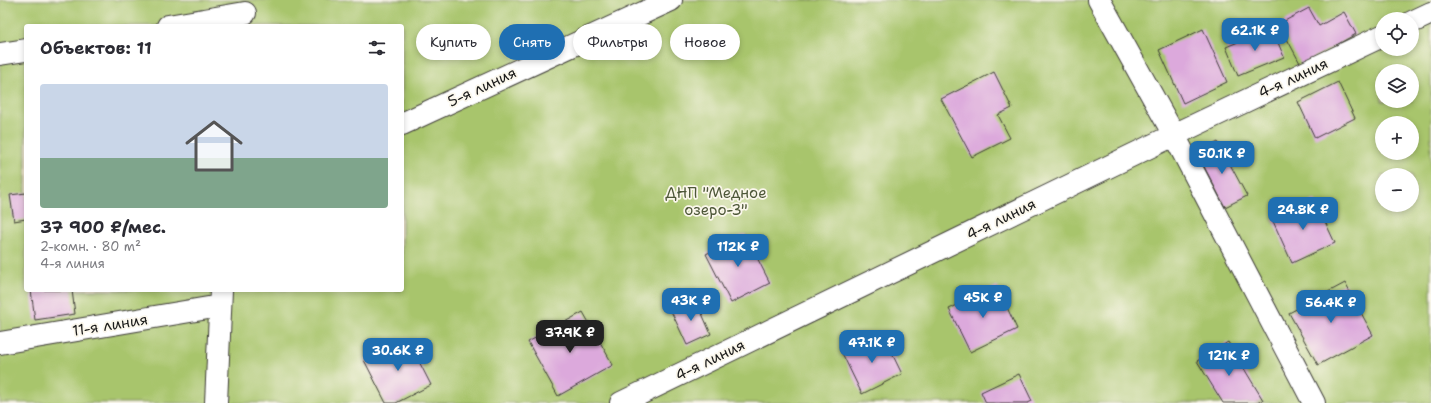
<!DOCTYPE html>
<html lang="ru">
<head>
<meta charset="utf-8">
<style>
	:root { --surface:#fff; --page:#f2f2f3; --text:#2b2b33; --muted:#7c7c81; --accent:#1f6fb2 }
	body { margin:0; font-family:"Shantell Sans",sans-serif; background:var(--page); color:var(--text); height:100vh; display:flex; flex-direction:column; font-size:15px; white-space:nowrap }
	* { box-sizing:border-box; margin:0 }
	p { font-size:13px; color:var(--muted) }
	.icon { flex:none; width:22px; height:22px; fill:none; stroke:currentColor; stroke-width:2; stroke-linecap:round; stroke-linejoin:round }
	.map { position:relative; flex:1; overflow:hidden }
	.details { position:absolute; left:24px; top:24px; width:380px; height:268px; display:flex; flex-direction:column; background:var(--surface); border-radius:4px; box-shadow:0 2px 6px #0003 }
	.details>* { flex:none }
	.hud { position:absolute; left:416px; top:24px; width:380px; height:36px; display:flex; gap:8px }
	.fabs { position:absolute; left:1375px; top:12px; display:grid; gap:8px }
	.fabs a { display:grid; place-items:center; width:44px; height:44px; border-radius:50%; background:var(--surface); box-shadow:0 2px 6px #0003; font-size:20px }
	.price { position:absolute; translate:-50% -34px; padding:0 9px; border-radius:8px; background:var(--accent); color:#fff; font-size:13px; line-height:26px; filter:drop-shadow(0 1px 2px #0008) }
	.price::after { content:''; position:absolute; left:50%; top:24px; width:12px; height:9px; margin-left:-6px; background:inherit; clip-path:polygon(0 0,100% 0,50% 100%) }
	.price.on { background:#222; color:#fff }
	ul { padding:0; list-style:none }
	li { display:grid; align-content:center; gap:8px; height:212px; padding:0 16px }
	li span { display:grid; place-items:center; height:124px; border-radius:4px; color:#555 }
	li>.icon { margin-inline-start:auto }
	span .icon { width:72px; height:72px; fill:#fffc; stroke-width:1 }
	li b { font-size:17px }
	h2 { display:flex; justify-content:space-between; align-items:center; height:48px; padding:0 16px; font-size:17px }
	.tag { padding:0 14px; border-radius:18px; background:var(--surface); box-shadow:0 2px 6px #0003; font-size:14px; line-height:36px }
	.tag.on { background:var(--accent); color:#fff }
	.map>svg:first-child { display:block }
</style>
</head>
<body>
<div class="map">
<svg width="1431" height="403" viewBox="0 0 1431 403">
	<rect width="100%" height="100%" fill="#fbf7ec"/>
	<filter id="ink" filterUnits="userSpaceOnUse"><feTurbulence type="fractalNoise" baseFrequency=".025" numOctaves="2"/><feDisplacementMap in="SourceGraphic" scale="8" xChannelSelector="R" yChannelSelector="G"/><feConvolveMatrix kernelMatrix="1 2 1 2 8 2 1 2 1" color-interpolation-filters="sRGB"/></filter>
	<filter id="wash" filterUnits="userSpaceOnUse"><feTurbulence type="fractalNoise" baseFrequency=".012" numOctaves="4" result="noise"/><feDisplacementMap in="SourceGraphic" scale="16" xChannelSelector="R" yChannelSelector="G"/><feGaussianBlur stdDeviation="0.9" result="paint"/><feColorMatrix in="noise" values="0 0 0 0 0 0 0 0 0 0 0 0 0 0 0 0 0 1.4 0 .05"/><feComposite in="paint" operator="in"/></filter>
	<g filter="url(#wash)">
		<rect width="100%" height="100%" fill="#f3e6cc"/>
		<path fill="#a8c56c" stroke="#627044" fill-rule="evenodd" d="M 0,0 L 1431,0 L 1431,403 L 0,403 ZM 1382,19 L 1412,19 L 1412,49 L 1382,49 ZM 26,26 L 402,26 L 402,290 L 26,290 ZM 1382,71 L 1412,71 L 1412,101 L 1382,101 ZM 1382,123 L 1412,123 L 1412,153 L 1382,153 ZM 1382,175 L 1412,175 L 1412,205 L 1382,205 Z"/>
		<g id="blocks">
			<path fill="#dca9dc" d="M 1309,8 L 1319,26 L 1344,12 L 1356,34 L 1301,65 L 1279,24 Z
				M 1272,28 L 1284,57 L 1238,76 L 1226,47 Z
				M 1203,29 L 1227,82 L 1183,103 L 1159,50 Z
				M 994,72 L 1012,108 L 998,115 L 1010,138 L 972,157 L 941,99 Z
				M 1338,82 L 1355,118 L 1315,138 L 1298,102 Z
				M 1218,142 L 1247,196 L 1225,207 L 1197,153 Z
				M 26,193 L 26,219 L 14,221 L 10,195 Z
				M 1315,200 L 1335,243 L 1292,263 L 1272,219 Z
				M 745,234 L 770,283 L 731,303 L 706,254 Z
				M 1345,283 L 1373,335 L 1318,365 L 1289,313 Z
				M 997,286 L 1017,329 L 970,352 L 949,309 Z
				M 31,290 L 72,290 L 75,314 L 35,320 Z
				M 696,300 L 711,334 L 687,345 L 671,311 Z
				M 583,312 L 613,365 L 558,396 L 528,342 Z
				M 882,333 L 902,374 L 862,394 L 842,353 Z
				M 407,338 L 431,385 L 396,403 L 386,403 L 364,360 Z
				M 1228,342 L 1263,400 L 1257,403 L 1223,403 L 1197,361 Z
				M 1019,374 L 1032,401 L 1028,403 L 986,403 L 981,392 Z"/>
		</g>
	</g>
	<g filter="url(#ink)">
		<use href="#blocks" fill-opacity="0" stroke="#3c3a36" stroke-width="1"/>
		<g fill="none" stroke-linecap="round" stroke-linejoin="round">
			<g stroke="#3c3a36" stroke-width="24">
				<path id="minor" d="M 1099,0 L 1174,135 L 1314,403
					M 1412,22 L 1431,13
					M 168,26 L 245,13
					M 0,54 L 26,50
					M 402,124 L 671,0
					M 0,343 L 220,306
					M 216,403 L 221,290
					M 621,403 L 1174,135 L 1382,36"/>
			</g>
			<use href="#minor" stroke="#fff" stroke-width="22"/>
		</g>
	</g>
	<g text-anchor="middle" stroke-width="3.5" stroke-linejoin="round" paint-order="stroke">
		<g font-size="15" fill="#1c1c1c" stroke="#fbf7ec">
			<text transform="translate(1293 78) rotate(-25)" y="5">4-я линия</text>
			<text transform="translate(482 87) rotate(-25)" y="5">5-я линия</text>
			<text transform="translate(1001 219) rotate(-26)" y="5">4-я линия</text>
			<text transform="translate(110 325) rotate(-9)" y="5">11-я линия</text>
			<text transform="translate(710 360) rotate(-26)" y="5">4-я линия</text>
		</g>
		<g font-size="15" fill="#4d5738" stroke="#fbf7ec">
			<text x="716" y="198">ДНП "Медное<tspan x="716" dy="17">озеро-3"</tspan></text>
		</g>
	</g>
</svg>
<div class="fabs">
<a><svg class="icon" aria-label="locate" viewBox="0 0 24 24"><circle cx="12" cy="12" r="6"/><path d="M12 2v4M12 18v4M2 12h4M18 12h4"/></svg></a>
<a><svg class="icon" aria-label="layers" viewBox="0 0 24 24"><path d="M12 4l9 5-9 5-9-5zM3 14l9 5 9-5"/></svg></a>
<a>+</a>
<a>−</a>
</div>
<b class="price" style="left:1255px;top:52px">62.1K ₽</b>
<b class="price" style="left:1222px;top:175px">50.1K ₽</b>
<b class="price" style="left:1303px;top:231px">24.8K ₽</b>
<b class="price" style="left:738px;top:268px">112K ₽</b>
<b class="price" style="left:983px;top:319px">45K ₽</b>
<b class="price" style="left:691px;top:322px">43K ₽</b>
<b class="price" style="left:1331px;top:324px">56.4K ₽</b>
<b class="price on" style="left:570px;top:354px">37.9K ₽</b>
<b class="price" style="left:872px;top:364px">47.1K ₽</b>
<b class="price" style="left:398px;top:372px">30.6K ₽</b>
<b class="price" style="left:1229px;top:377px">121K ₽</b>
<div class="hud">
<a class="tag">Купить</a>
<a class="tag on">Снять</a>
<a class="tag">Фильтры</a>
<a class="tag">Новое</a>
</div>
<section class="details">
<h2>Объектов: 11<svg class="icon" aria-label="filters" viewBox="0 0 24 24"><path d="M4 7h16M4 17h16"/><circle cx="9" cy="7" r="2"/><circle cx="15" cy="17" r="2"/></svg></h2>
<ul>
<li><span style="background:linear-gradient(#c9d6e8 60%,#7fa58c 0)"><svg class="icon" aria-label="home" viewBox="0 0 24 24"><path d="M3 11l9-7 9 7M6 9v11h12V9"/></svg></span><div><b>37 900 ₽/мес.</b><p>2-комн. · 80 m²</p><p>4-я линия</p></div></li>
</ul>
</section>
</div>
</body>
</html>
